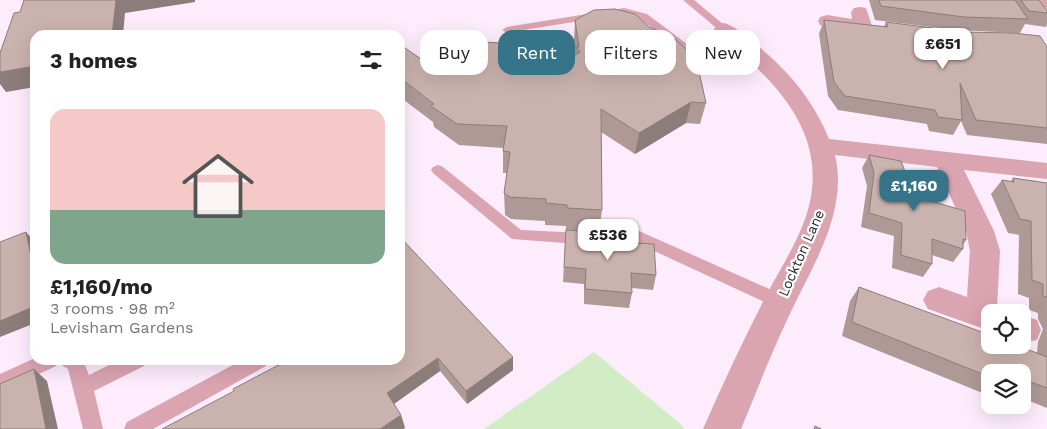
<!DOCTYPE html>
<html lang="en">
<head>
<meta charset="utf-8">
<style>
	:root { --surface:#fff; --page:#f2f2f2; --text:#222; --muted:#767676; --line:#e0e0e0; --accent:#367589 }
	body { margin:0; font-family:"Work Sans",sans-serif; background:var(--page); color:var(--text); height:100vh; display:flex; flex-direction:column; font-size:19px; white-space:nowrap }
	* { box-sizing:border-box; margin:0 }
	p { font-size:16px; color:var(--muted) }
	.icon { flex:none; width:28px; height:28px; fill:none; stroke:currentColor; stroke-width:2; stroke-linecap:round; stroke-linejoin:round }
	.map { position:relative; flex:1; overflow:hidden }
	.side { position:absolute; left:30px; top:30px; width:375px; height:335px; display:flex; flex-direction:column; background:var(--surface); border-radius:15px; box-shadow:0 5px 20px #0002 }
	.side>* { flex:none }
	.banner { position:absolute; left:420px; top:30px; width:475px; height:45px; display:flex; gap:10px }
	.buttons { position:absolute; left:981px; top:304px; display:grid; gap:10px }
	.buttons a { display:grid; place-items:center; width:50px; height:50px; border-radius:10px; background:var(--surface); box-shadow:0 5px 20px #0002; font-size:25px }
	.price { position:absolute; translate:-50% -42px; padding:0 11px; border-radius:10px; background:#fff; color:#222; font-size:16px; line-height:32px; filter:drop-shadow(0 1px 2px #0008) }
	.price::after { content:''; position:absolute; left:50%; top:30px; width:15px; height:11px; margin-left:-8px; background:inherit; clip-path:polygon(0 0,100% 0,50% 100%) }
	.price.current { background:var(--accent); color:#fff }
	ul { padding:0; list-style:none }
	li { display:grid; align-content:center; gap:10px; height:265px; padding:0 20px }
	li+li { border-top:1px solid var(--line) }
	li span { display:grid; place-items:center; height:155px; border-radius:15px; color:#555 }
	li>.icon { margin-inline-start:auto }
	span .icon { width:90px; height:90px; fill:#fffc; stroke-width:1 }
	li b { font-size:21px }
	h2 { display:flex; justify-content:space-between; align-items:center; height:60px; padding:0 20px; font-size:21px }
	.pill { padding:0 18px; border-radius:15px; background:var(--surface); box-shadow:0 5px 20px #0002; font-size:18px; line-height:45px }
	.pill.current { background:var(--accent); color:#fff }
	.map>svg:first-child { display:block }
</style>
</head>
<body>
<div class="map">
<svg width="1047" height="429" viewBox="0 0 1047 429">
	<rect width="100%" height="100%" fill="#fcecfc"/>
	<path fill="#d2ecc5" d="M 594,352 L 684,427 L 683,429 L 484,429 Z"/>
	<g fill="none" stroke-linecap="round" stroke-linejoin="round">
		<path fill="#daa4b1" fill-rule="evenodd" d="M 683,0 L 694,0 L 729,29 L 724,32 L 720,31 Z
			M 624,8 L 647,14 L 695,50 L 742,41 L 747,44 L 742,47 L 693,57 L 689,56 L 639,18 L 624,14 L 517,31 L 553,53 L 555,55 L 549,58 L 502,30 L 507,27 Z
			M 438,165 L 443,167 L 521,230 L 603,234 L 639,231 L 785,296 L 788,301 L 785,306 L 779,308 L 773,306 L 637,243 L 603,246 L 512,239 L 433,173 L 431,170 L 433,167 Z
			M 35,358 L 35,360 L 58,360 L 56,366 L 0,392 L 0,374 Z
			M 61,360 L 83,360 L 89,375 L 119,360 L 146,360 L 144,366 L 94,391 L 103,429 L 83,429 L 68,369 L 63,366 Z
			M 242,360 L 268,360 L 266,366 L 153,429 L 124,429 L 127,422 Z"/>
		<path fill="#daa4b1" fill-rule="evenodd" d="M 1028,0 L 1047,0 L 1047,9 L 1029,7 L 1026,3 Z
			M 860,7 L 866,8 L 872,26 L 870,30 C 855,34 835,29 820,25 L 818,21 L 820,17 L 827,15 L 852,19 L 851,12 L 854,8 Z
			M 724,23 C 735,26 744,35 753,42 C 787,69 813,99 829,139 L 1047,163 L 1047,179 L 964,170 L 994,231 L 1000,251 L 997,307 L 1001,309 L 1003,312 L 990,312 L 990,331 L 928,309 L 923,300 L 928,291 L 939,287 L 967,297 L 970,251 L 966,231 L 937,167 L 835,155 C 849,214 810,269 787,320 C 770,356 756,393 741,429 L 703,429 C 723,383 745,337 768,292 C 783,264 801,237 809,206 C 828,129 771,77 717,33 L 714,29 L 717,25 Z
			M 1022,315 L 1037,320 L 1041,330 L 1037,340 L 1022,343 Z"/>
	</g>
	<path fill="#ae9996" d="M 869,0 L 1039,0 L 1047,11 L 1047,24 L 1046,27 L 1025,24 L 1020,33 L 956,30 L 875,20 Z
		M 575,20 L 706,103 L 700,124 L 686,123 L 635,154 L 601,132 L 602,210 L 599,232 L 601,241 L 656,275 L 653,290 L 632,288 L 632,293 L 629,308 L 584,304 L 584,284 L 563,282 L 566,226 L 545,225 L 545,221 L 511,219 L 505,215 L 504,193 L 507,173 L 503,173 L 503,148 L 459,145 L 434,127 L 433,122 L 400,97 L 400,46 L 428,64 L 472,47 L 573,56 L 575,55 L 575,53 L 574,40 Z
		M 824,20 L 884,27 L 886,22 L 1047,47 L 1047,144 L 967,135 L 961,121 L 953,135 L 929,131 L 927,124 L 838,110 L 828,96 L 819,34 Z
		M 869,155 L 914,196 L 966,240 L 963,245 L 963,249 L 953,262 L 932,255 L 932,264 L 923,277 L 892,268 L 894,236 L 861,227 L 867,186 L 862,168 Z
		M 1013,178 L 1047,183 L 1047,408 L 1022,398 L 1022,372 L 990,372 L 990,396 L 842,336 L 850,301 L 859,287 L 1037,353 L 1038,342 L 1043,329 L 1038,319 L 1038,313 L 1029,310 L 1029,298 L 1018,294 L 1019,235 L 1008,233 L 991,194 L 1002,180 L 1011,181 Z
		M 400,237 L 513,370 L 467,404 L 440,371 L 394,404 L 401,415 L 405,428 L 234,391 L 400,360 Z"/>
	<path fill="#8d7d7a" d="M 116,0 L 195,0 L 195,2 L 125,13 L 123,35 L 112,35 Z
		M 35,66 L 35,87 L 6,92 L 0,84 L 0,72 Z
		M 691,102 L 686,123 L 635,154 L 639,133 Z
		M 26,232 L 35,242 L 35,275 Z
		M 35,306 L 35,323 L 0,337 L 0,321 Z
		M 513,357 L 513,370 L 467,404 L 466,391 Z
		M 438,358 L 440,371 L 391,406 L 387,393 Z
		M 34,369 L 47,381 L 58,429 L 46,429 Z
		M 401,415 L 405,428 L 403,429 L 380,429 Z"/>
	<path fill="#cab2ae" stroke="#8d7d7a" d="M 24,0 L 116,0 L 112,35 L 35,35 L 35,66 L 0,72 L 0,53 L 14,13 L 20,12 Z
		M 879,0 L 1015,0 L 1028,19 L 964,17 L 881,6 Z
		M 1021,0 L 1039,0 L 1047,11 L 1047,13 L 1029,11 Z
		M 615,9 L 635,14 L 649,27 L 675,39 L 689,52 L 698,67 L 706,103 L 691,102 L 639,133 L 601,109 L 602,210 L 567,208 L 567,205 L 546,203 L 546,199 L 510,197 L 504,193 L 510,152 L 503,151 L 507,126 L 457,124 L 431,106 L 434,104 L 400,78 L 400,46 L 401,45 L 428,64 L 468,45 L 472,47 L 483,42 L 555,46 L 573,56 L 580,52 L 576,47 L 579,47 L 575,20 L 594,10 Z
		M 824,20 L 888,27 L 886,22 L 963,32 L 1013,33 L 1040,36 L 1047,47 L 1047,128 L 976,120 L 960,83 L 962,120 L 938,117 L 935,110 L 845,96 L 834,82 Z
		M 869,155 L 901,161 L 914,196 L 965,211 L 966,240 L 963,239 L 963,249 L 932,239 L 932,264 L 901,255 L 902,223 L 869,213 L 874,173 Z
		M 1013,178 L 1047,183 L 1047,297 L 1043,296 L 1043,284 L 1032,280 L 1031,221 L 1020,219 L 1002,180 L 1014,182 Z
		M 566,230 L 601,232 L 601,241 L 654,244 L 656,275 L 631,273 L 632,293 L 585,289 L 586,269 L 564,267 Z
		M 26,232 L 35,275 L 35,306 L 0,321 L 0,242 Z
		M 400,237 L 513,357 L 466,391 L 438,358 L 387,393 L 401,415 L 380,429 L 162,429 L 234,391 L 233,389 L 288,360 L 400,360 Z
		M 859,287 L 990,335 L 990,345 L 1016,345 L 1047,357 L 1047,388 L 1028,381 L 1028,392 L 1022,390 L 1022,372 L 990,372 L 990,377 L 852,322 Z
		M 34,369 L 46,429 L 0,429 L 0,384 Z
		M 815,426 L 821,429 L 814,429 Z"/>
	<g text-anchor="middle" stroke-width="4.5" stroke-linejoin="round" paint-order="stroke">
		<g font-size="14" fill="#282228" stroke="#fff">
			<text transform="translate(801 253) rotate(-66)" y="5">Lockton Lane</text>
		</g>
	</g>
</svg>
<div class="buttons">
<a><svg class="icon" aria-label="locate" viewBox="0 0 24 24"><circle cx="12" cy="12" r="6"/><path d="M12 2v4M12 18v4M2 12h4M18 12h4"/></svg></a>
<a><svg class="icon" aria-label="layers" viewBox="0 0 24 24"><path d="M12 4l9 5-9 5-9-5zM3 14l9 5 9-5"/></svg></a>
</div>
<b class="price" style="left:943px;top:70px">£651</b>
<b class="price current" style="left:914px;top:212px">£1,160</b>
<b class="price" style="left:608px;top:261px">£536</b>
<div class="banner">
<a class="pill">Buy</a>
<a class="pill current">Rent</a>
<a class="pill">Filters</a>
<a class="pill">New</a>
</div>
<section class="side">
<h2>3 homes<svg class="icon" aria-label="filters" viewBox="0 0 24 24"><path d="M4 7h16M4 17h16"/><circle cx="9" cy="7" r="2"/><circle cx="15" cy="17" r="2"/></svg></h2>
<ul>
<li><span style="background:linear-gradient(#f6c9c9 65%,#7fa58c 0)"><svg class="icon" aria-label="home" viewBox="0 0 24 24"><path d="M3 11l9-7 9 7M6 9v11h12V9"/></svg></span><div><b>£1,160/mo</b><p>3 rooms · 98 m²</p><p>Levisham Gardens</p></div></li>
</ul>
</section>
</div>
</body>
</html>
